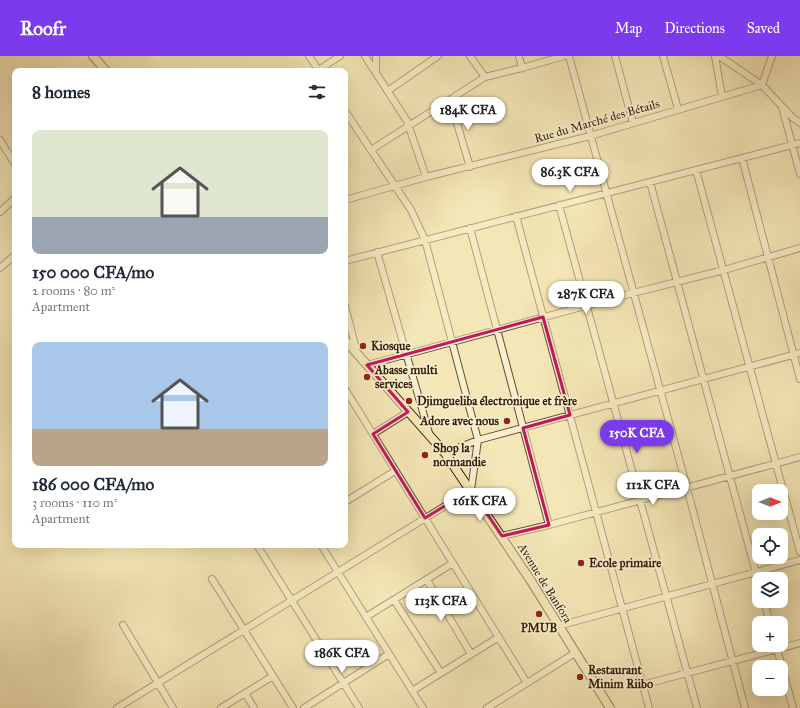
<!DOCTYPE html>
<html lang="en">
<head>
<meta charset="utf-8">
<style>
	:root { --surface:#fff; --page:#f2f2f3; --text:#1f2937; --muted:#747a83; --accent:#7c3aed }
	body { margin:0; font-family:"IM FELL Great Primer",serif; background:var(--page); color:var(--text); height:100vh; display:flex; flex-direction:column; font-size:15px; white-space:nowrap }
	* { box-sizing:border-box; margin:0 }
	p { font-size:13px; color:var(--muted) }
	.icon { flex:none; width:22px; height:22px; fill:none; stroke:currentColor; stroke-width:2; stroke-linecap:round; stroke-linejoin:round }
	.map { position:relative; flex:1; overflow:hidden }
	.drawer { position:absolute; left:12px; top:12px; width:336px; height:480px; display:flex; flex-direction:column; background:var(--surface); border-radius:8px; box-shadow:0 4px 16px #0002 }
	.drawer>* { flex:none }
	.needle { width:26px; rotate:90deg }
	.buttons { position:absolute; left:752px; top:428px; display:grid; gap:8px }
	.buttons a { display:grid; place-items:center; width:36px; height:36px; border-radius:8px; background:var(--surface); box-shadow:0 4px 16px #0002; font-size:20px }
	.price { position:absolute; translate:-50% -34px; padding:0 9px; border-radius:14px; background:#fff; color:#222; font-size:13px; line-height:26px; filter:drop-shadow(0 1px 2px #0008) }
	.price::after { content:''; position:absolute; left:50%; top:24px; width:12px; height:9px; margin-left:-6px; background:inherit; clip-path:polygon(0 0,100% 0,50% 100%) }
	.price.on { background:var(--accent); color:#fff }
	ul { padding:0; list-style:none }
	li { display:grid; align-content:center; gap:8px; height:212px; padding:0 20px }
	li span { display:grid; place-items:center; height:124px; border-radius:8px; color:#555 }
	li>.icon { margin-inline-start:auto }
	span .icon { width:72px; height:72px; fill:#fffc; stroke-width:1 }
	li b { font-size:17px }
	h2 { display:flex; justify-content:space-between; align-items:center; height:48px; padding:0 20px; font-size:17px }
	header { display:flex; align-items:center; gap:24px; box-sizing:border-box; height:56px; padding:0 20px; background:var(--accent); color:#fff }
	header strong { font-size:19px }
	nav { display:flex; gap:22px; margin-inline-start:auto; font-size:14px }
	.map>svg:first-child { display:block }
</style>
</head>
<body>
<header>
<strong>Roofr</strong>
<nav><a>Map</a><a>Directions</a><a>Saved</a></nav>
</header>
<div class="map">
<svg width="800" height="652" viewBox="0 0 800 652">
	<rect width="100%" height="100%" fill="#f4e6b6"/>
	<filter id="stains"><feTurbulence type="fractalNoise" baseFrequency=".005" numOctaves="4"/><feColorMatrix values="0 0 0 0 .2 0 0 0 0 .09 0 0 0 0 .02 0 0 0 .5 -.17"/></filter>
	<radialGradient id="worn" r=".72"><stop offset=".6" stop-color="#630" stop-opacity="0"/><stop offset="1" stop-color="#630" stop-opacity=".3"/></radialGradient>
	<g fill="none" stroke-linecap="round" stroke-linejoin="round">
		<g stroke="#664e32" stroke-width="8">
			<path id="minor" d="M 309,0 L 319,15
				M 365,0 L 407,65 L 426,121
				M 470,0 L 485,21
				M 519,0 L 522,12 L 564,0
				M 569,0 L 687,432 L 745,652
				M 615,0 L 633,67
				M 663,0 L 678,53
				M 715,0 L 722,40
				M 719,0 L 762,29 L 793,62 L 800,67
				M 317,15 L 340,0
				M 376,16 L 376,0
				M 389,34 L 438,0
				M 450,44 L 470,111
				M 782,51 L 800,118
				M 0,84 L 15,108
				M 371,94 L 485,21 L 522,12
				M 742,102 L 800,323
				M 696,114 L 800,496
				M 650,126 L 759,528
				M 345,144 L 426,121 L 590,80 L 762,29 L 772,0
				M 559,149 L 697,652
				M 0,156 L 15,142
				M 516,160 L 649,652
				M 470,172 L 549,469
				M 377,196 L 429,377
				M 345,205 L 800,87
				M 0,212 L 15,199
				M 345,250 L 357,297
				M 367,309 L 633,237 L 724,214 L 800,192
				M 345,333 L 527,627
				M 373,378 L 408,356
				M 445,397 L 478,384 L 800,297
				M 345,446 L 395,415
				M 502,480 L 549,469 L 800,401
				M 257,489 L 359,652
				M 321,489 L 423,652
				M 212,523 L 293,652
				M 427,524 L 471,598
				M 394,544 L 441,617
				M 764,545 L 770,567
				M 366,561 L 453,507
				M 123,569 L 173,652
				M 558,570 L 800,504
				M 776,589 L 793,652
				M 642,629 L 800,587
				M 412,635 L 499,581
				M 245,637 L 254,652
				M 117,652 L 471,434 L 478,384 L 425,184 L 411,154 L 345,55
				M 221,652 L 273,620
				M 304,652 L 389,598
				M 487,652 L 575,597"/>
		</g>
		<g stroke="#371b06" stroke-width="10">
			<path id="major" d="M 93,0 L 106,15
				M 345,284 L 445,397 L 531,525 L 610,652"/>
		</g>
		<use href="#minor" stroke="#f8efd0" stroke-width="6"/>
		<use href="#major" stroke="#f4e6b6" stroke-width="8"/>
	</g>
	<path d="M0 0H800V652H0ZM 543,261 L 570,359 L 523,372 L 549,469 L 502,480 L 471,434 L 425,462 L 373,378 L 408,356 L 367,309 Z" fill="#f4e6b6" fill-opacity=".55" fill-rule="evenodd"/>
	<path fill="none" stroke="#c2185b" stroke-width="3" stroke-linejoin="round" d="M 543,261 L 570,359 L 523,372 L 549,469 L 502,480 L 471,434 L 425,462 L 373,378 L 408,356 L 367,309 Z"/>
	<g fill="#8f2418" stroke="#f8efd0" stroke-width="1.5">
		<circle cx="363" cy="290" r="4"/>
		<circle cx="367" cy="321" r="4"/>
		<circle cx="409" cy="345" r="4"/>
		<circle cx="507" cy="365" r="4"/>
		<circle cx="425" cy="399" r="4"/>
		<circle cx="581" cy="507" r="4"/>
		<circle cx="539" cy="558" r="4"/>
		<circle cx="580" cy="621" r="4"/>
	</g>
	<g text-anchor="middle" stroke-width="3.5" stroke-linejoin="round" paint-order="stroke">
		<g font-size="12" fill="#371b06" stroke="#f8efd0">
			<text transform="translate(597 65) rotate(-16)" y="4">Rue du Marché des Bétails</text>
			<text transform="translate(545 527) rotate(58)" y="4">Avenue de Banfora</text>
		</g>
		<g font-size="12" font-weight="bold" fill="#371b06" stroke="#f8efd0" text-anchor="start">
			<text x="371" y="294">Kiosque</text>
			<text x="375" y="318">Abasse multi<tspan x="375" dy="14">services</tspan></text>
			<text x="417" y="349">Djimgueliba électronique et frère</text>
			<text x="499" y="369" text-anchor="end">Adore avec nous</text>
			<text x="433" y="396">Shop la<tspan x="433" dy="14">normandie</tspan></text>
			<text x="589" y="511">Ecole primaire</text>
			<text x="539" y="576" text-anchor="middle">PMUB</text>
			<text x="588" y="618">Restaurant<tspan x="588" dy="14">Minim Riibo</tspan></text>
		</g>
	</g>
	<rect width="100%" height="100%" filter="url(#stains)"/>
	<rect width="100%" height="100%" fill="url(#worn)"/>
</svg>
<div class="buttons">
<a><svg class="needle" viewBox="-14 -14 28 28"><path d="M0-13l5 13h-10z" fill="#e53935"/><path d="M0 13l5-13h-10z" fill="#747a83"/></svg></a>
<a><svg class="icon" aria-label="locate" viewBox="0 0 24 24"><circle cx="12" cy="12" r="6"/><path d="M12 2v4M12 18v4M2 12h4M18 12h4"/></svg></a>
<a><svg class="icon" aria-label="layers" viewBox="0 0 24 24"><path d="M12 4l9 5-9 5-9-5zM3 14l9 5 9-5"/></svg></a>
<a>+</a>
<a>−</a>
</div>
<b class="price" style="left:468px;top:75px">184K CFA</b>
<b class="price" style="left:570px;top:137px">86.3K CFA</b>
<b class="price" style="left:586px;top:259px">287K CFA</b>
<b class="price on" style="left:637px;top:398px">150K CFA</b>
<b class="price" style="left:653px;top:450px">112K CFA</b>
<b class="price" style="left:480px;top:466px">161K CFA</b>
<b class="price" style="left:441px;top:566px">113K CFA</b>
<b class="price" style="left:342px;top:618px">186K CFA</b>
<section class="drawer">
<h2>8 homes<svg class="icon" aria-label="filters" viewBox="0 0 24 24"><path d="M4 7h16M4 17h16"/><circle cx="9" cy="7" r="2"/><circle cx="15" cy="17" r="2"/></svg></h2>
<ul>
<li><span style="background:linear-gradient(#dfe7d0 70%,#9aa5b1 0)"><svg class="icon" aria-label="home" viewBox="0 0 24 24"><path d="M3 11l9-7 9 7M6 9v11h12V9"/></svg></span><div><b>150 000 CFA/mo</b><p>2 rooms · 80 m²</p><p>Apartment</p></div></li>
<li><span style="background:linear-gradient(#a9c7e8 70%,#b9a48a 0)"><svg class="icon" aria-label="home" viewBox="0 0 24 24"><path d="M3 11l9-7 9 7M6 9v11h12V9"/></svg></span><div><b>186 000 CFA/mo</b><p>3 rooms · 110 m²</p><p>Apartment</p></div></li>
</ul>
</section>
</div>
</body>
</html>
